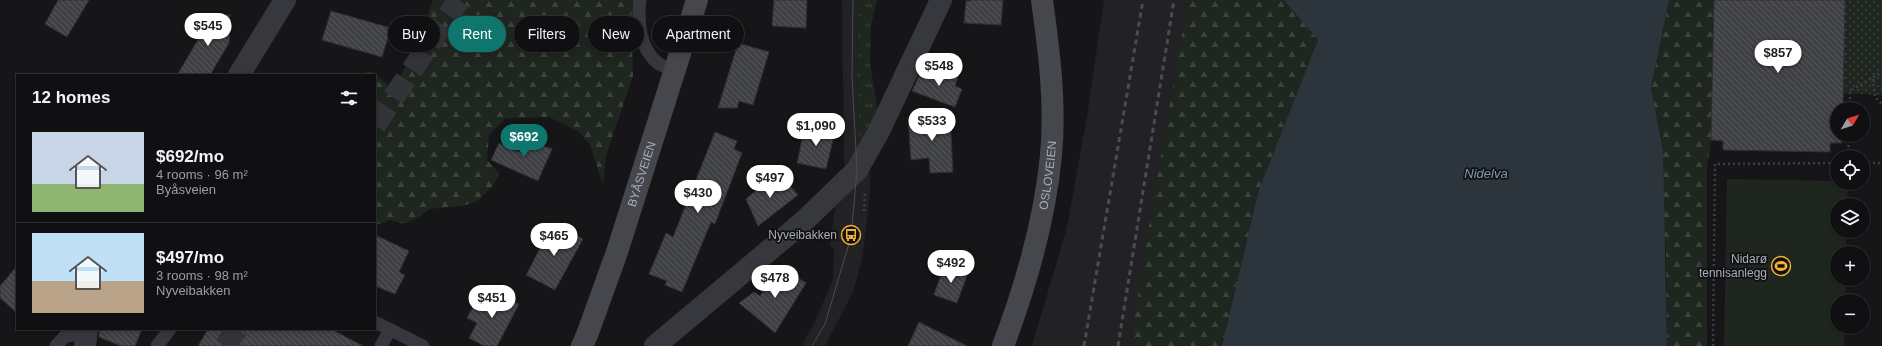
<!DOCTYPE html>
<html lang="en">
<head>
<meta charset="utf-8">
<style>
	:root { --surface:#101012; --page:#19191b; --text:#f1f3f6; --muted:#9c9d9f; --line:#303032; --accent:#0f766e }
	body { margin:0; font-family:Arial,sans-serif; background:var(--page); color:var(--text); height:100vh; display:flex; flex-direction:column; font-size:15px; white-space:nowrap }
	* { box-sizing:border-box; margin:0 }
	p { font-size:13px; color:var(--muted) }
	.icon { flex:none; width:22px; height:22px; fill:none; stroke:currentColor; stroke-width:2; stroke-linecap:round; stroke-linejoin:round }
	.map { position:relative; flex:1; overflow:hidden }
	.panel { position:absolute; left:16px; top:74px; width:360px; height:256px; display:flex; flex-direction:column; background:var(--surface); border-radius:0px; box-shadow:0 2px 6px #0003,0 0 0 1px var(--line) }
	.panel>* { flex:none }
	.top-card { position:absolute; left:388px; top:16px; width:380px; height:36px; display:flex; gap:8px }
	.needle { width:26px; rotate:51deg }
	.controls { position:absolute; left:1830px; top:102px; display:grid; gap:8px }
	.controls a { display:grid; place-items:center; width:40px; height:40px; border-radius:50%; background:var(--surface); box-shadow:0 2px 6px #0003,0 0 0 1px var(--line); font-size:20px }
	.price { position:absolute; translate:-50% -34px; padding:0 9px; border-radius:14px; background:#fff; color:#222; font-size:13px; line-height:26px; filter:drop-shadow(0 1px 2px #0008) }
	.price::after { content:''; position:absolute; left:50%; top:24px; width:12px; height:9px; margin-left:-6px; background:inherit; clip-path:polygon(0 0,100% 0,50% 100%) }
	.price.active { background:var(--accent); color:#fff }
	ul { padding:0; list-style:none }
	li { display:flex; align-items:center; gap:12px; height:100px; padding:0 16px }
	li+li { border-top:1px solid var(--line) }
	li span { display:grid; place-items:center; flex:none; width:112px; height:80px; border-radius:0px; color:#555 }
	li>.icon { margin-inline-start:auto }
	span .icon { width:48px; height:48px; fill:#fffc; stroke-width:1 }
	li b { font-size:17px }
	h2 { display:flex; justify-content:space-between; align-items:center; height:48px; padding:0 16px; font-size:17px }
	.tag { padding:0 14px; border-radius:18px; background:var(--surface); box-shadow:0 2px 6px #0003,0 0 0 1px var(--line); font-size:14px; line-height:36px }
	.tag.active { background:var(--accent); color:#fff }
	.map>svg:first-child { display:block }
</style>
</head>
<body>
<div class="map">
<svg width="1882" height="346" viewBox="0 0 1882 346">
	<defs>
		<pattern id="grass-tufts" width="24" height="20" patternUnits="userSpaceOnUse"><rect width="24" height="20" fill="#1e261f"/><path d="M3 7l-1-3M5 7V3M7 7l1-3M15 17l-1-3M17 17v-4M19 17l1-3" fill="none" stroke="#3c433d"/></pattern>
		<pattern id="forest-firs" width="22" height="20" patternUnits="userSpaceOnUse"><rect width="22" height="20" fill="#1e261f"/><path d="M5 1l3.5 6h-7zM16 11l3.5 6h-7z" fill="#3c433d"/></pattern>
		<pattern id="park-dots" width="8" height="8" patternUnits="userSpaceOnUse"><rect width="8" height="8" fill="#1e261f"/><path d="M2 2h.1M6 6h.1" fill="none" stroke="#3c433d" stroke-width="1.8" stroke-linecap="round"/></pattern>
		<pattern id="building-back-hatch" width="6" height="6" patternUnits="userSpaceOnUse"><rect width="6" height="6" fill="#404145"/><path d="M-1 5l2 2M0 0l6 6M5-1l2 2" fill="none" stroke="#595a5e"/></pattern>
	</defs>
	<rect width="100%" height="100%" fill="#161618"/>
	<path fill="#222225" d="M 842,0 L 859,0 L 857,70 L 860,157 L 870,170 L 870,191 L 868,212 L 863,253 L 854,290 L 825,346 L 801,346 L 814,324 L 833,279 L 834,250 L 830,245 L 835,207 L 848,192 L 844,161 Z
		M 1104,0 L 1188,0 L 1130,346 L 1032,346 L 1067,227 L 1087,117 Z"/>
	<path fill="url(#grass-tufts)" d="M 859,0 L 877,0 L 871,26 L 870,64 L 877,107 L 873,126 L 860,157 L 857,70 Z"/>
	<path fill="url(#forest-firs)" d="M 433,0 L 635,0 L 631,17 L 633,76 L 606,156 L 603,185 L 590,145 L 579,132 L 549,117 L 506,118 L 489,135 L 487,160 L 499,173 L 493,186 L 476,202 L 462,206 L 429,209 L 420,217 L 404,224 L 391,220 L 375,225 L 375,75 L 358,75 L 360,73 L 373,72 L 388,85 L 396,84 L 417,45 Z
		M 1188,0 L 1284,0 L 1318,40 L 1259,189 L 1222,346 L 1130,346 L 1153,201 Z
		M 1669,0 L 1714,0 L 1711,140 L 1707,167 L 1707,346 L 1667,346 L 1666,254 L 1651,88 Z"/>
	<path fill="url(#park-dots)" d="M 1845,0 L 1882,0 L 1882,95 L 1843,93 Z"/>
	<path fill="#1e261f" d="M 1727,179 L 1837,181 L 1837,183 L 1848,183 L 1847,205 L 1837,205 L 1837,231 L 1847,231 L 1846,253 L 1837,253 L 1837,279 L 1846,279 L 1845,301 L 1837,301 L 1837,327 L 1845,327 L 1844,346 L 1724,346 Z"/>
	<path fill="#2c353c" d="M 1284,0 L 1669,0 L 1651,88 L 1663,152 L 1667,346 L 1222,346 L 1259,189 L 1318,40 Z"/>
	<path fill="url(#building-back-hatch)" stroke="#303034" d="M 58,0 L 89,0 L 67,37 L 45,24 Z
		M 774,0 L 807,0 L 806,28 L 772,26 Z
		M 971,0 L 1003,0 L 1001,25 L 964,23 L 966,1 L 971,1 Z
		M 1714,0 L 1845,0 L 1843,109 L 1837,109 L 1837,135 L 1842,135 L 1842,143 L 1830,143 L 1830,152 L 1723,150 L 1723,141 L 1711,140 Z
		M 331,11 L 391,28 L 382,57 L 322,40 Z
		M 208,15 L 230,15 L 229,43 L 210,75 L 177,75 L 208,23 Z
		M 738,43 L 769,52 L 753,105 L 739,101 L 737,108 L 718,108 Z
		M 932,67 L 958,77 L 955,86 L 962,89 L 955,107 L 912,91 L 920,74 L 928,77 Z
		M 950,115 L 953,172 L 930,173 L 929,158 L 911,160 L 908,118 Z
		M 805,125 L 835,132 L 826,169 L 797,163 Z
		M 715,132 L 737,141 L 734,149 L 742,153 L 715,224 L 711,222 L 682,292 L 665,285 L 667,281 L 649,274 L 666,233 L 673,237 Z
		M 525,138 L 552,149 L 538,181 L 491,160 L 499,143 L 519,152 Z
		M 781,175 L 798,195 L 758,226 L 746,199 L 772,177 L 775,181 Z
		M 553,223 L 583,239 L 555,290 L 526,275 Z
		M 375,235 L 409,251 L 399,272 L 405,275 L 395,294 L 375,286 Z
		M 779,265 L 806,283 L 775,333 L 739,303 L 754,292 L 760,296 Z
		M 944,265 L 968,273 L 957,303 L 934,295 Z
		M 17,266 L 17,313 L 0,298 L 0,286 Z
		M 494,291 L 519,304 L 497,346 L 484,346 L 469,338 L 477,323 L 467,318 L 476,301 L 486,306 Z
		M 919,322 L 967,346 L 908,346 Z
		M 99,329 L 142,329 L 135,346 L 121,346 L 99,337 Z
		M 208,329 L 331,329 L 363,346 L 198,346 Z"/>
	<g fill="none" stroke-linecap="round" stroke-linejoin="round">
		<path stroke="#333438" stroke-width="22" stroke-dasharray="22 11" stroke-linecap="butt" d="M 375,125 L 459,0
			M 225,346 L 237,329"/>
		<path stroke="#3d3f44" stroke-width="2.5" stroke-dasharray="2 3" stroke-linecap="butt" d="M 1873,79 L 1875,97 L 1882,104
			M 1850,109 L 1850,91 L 1882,72
			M 1848,157 L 1849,135
			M 1863,163 L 1881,163
			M 864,211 L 865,194
			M 1713,346 L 1715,164 L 1837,163"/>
		<path stroke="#37383d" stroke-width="13" d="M 640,0 C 637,22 640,50 659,64 C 664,67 670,68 674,70
			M 375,322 L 423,346
			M 56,346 L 64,337 L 86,332
			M 157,346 L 170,329
			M 381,346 L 390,330"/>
		<path stroke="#37383d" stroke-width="22" d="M 239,75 L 285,0
			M 85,346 L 87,329
			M 655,346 L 803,222 L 857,170 L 879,131 L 941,0"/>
		<g stroke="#45474d" stroke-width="22">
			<path id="s1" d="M 582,346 L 587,335 L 617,252 L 697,0"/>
			<path id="s2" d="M 1003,346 C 1026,285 1045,220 1051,155 C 1056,103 1049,51 1042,0"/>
		</g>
		<path stroke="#4a4c52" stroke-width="1" d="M 812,346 L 825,324 L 851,237 L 857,170 L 852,77 L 853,0"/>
		<path stroke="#4a4c52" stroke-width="3" stroke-dasharray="5 4" stroke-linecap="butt" d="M 1084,346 L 1143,0
			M 1118,346 L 1174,0"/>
	</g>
	<defs>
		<g id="bus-ring" transform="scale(1)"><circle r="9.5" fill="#111113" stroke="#f2b134" stroke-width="1.5"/><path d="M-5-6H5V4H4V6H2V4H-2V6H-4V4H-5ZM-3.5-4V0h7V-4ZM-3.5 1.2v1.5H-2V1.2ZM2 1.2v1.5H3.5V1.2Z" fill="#f2b134"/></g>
		<g id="stadium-ring" transform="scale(1)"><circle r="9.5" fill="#111113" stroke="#f2b134" stroke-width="1.5"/><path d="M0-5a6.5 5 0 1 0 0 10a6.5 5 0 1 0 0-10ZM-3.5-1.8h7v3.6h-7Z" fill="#f2b134"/></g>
	</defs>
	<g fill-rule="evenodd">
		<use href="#bus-ring" x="851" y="235"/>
		<use href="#stadium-ring" x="1781" y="266"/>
	</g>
	<g text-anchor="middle" stroke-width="3.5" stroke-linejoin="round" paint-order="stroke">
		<g font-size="12" fill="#a8adb8" stroke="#111113">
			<text dy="4" stroke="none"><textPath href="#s1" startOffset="182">BYÅSVEIEN</textPath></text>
			<text dy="4" stroke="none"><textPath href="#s2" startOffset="177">OSLOVEIEN</textPath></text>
		</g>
		<g font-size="12" fill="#a8adb8" stroke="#111113" text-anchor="end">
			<text x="837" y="239">Nyveibakken</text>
			<text x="1767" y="263">Nidarø<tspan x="1767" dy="14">tennisanlegg</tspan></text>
		</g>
		<g font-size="13" font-style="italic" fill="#7f9bb3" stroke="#111113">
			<text x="1486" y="178">Nidelva</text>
		</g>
	</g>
</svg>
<div class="controls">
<a><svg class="needle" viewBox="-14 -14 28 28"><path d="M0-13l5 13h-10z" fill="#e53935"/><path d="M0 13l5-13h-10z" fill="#9c9d9f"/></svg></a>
<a><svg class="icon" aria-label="locate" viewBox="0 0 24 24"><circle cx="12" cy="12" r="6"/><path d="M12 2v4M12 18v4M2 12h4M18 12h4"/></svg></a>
<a><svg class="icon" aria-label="layers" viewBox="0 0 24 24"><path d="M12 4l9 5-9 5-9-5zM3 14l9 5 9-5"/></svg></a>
<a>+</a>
<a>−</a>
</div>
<b class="price" style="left:208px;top:47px">$545</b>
<b class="price" style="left:1778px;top:74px">$857</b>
<b class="price" style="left:939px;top:87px">$548</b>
<b class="price" style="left:932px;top:142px">$533</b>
<b class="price" style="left:816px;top:147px">$1,090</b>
<b class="price active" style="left:524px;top:158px">$692</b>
<b class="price" style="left:770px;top:199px">$497</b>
<b class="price" style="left:698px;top:214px">$430</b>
<b class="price" style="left:554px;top:257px">$465</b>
<b class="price" style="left:951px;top:284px">$492</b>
<b class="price" style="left:775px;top:299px">$478</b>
<b class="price" style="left:492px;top:319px">$451</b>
<div class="top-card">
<a class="tag">Buy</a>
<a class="tag active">Rent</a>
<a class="tag">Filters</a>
<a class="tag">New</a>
<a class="tag">Apartment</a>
</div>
<section class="panel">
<h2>12 homes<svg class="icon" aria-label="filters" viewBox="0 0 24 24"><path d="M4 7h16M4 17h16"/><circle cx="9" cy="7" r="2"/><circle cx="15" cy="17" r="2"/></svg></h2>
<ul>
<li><span style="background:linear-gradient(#c9d6e8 65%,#8fb573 0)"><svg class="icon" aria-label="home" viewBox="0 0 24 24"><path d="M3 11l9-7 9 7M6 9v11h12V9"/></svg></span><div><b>$692/mo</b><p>4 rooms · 96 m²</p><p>Byåsveien</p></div></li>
<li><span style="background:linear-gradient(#bfe0f5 60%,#b9a48a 0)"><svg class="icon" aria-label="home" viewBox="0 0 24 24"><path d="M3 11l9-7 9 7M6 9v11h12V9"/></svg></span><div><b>$497/mo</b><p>3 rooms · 98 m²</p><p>Nyveibakken</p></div></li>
</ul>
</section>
</div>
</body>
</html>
